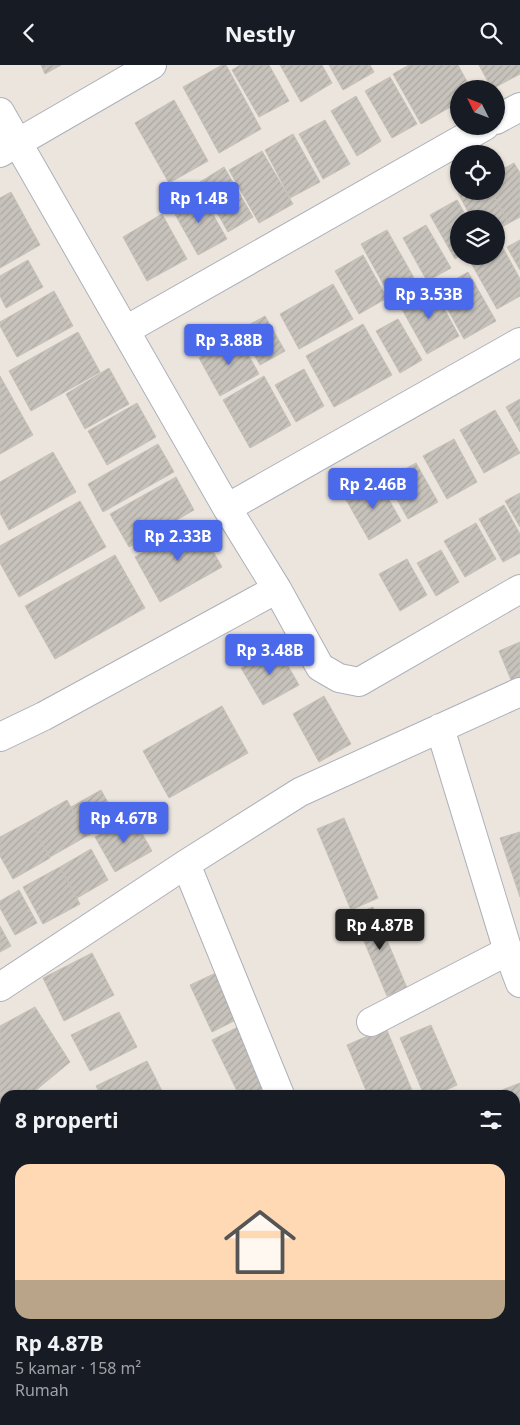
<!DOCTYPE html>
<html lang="id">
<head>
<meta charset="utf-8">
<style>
	:root { --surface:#171b24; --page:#242831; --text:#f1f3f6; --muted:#9ea1a6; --line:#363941; --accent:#4b69eb }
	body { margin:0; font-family:"Noto Sans",sans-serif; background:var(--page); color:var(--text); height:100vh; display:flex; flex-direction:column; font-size:19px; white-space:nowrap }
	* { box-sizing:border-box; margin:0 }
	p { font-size:16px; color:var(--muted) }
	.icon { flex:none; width:28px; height:28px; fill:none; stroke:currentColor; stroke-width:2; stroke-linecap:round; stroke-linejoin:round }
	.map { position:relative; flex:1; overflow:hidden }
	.panel { position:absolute; left:0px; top:1025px; width:520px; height:335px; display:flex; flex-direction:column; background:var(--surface); border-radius:15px 15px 0 0; box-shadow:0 1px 4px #0004 }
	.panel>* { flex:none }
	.needle { width:32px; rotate:312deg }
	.controls { position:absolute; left:450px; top:15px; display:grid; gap:10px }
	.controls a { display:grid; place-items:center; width:55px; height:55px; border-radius:50%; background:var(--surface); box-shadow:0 1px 4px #0004; font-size:25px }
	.price { position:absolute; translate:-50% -42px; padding:0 11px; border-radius:5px; background:var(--accent); color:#fff; font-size:16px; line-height:32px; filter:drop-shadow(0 1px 2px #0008) }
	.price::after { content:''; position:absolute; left:50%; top:30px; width:15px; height:11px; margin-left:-8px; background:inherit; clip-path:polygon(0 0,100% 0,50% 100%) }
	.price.active { background:#222; color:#fff }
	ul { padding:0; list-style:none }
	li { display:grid; align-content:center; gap:10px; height:265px; padding:0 15px }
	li+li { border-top:1px solid var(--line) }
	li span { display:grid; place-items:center; height:155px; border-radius:15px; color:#555 }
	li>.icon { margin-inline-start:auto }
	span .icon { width:90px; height:90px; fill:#fffc; stroke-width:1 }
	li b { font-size:21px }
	h2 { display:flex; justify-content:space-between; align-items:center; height:60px; padding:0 15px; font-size:21px }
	header { display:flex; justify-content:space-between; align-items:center; height:65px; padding:0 15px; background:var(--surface); font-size:22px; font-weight:700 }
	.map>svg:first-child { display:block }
</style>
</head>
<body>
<header><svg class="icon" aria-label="back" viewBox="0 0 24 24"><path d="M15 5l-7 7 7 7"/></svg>Nestly<svg class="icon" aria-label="search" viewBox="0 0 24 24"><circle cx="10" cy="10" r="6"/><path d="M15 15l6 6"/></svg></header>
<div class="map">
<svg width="520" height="1360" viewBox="0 0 520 1360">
	<defs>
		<pattern id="building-hatch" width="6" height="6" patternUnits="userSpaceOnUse" patternTransform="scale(1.25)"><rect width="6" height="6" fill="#c7c3bc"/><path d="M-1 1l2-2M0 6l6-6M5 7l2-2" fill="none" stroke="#aba8a2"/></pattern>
	</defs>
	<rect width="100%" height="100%" fill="#ebe5dd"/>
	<path fill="url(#building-hatch)" stroke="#c6c1b7" d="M 41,0 L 61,0 L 45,9 Z
		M 222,0 L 226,0 L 261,64 L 219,88 L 183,22 Z
		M 240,0 L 269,0 L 289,36 L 259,52 L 232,5 Z
		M 280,0 L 322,0 L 332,18 L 301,37 Z
		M 329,0 L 370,0 L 374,7 L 343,25 Z
		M 409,0 L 458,0 L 471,24 L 459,24 L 459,37 L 421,59 L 393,9 Z
		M 479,0 L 520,0 L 520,9 L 492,24 Z
		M 390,12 L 417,59 L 392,73 L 365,26 Z
		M 356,31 L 381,76 L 357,91 L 331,46 Z
		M 174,35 L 208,96 L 169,118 L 135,58 Z
		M 325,55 L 350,99 L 323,114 L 299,69 Z
		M 293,69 L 320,117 L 290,133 L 265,85 Z
		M 262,86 L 293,139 L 259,158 L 229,105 Z
		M 514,98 L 520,108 L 520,152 L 509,158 L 491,126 L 496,126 L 496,108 Z
		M 224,102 L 253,152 L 228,167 L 200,117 Z
		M 461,126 L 491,126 L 509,158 L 496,165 L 496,154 L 472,154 L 458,128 Z
		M 11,127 L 40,180 L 0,203 L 0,133 Z
		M 200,127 L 227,174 L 198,190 L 172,144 Z
		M 457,135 L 468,154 L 459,154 L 459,191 L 455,194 L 430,150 Z
		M 162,149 L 187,194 L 147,216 L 123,172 Z
		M 426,160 L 451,203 L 427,216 L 403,173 Z
		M 387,165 L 418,220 L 392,235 L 361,179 Z
		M 520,175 L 520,205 L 507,182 Z
		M 502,181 L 520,214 L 520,231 L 497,244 L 471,198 L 483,191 L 496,191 L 496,184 Z
		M 363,190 L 387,233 L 359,249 L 335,206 Z
		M 28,195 L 43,222 L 6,243 L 0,231 L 0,211 Z
		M 468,207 L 496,256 L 464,274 L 437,225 Z
		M 333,219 L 353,254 L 299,284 L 280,249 Z
		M 432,221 L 459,271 L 427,289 L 399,239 Z
		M 54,226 L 73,261 L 17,292 L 0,261 L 0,257 Z
		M 265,251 L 285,286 L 260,300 L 240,265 Z
		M 398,254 L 422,295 L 400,308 L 376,266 Z
		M 363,259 L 392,310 L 334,342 L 306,291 Z
		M 78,267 L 100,307 L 31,346 L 9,306 Z
		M 238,271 L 259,309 L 220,331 L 199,293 Z
		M 109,303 L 129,339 L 85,364 L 66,329 Z
		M 304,304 L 324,341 L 296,357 L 275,320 Z
		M 0,311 L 33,370 L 0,389 Z
		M 264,311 L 291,360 L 250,383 L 223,335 Z
		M 520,334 L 520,367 L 506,342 Z
		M 137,338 L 156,372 L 107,400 L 88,366 Z
		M 495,345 L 520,388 L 484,408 L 460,365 Z
		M 454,374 L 477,417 L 447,434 L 423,391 Z
		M 158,379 L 174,407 L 103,447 L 88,419 Z
		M 53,387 L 76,427 L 9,465 L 0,448 L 0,417 Z
		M 416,398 L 438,437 L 408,454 L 386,415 Z
		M 176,412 L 194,445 L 129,482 L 110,449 Z
		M 378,415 L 401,456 L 369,475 L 345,433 Z
		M 520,428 L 520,462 L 505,436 Z
		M 80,436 L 106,482 L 19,532 L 0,498 L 0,481 Z
		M 504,440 L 520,469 L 520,488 L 503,497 L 479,454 Z
		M 196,457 L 222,502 L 160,537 L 135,492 Z
		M 476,458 L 496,494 L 465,512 L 444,476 Z
		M 441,485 L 459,517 L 436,531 L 417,498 Z
		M 115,490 L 145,543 L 55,594 L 25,541 Z
		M 407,494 L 427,530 L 400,546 L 379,509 Z
		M 520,577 L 520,620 L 514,622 L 499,586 Z
		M 277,582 L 299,620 L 263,640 L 241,603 Z
		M 324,631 L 351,679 L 319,697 L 293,649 Z
		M 222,641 L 248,688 L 169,733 L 143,686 Z
		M 101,725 L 117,754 L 87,771 L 71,742 Z
		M 67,735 L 87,771 L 50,792 L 30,756 Z
		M 132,751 L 152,786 L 115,807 L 95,772 Z
		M 344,753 L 378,833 L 351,845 L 317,764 Z
		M 30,756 L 50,793 L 13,814 L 0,791 L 0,772 Z
		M 520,767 L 520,832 L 500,773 Z
		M 91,784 L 108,815 L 77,833 L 60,802 Z
		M 60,802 L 80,839 L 43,859 L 23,822 Z
		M 19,825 L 37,858 L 15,870 L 0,843 L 0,836 Z
		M 373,842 L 407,923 L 387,931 L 353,850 Z
		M 0,861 L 11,881 L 0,887 Z
		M 92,888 L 114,930 L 64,956 L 43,913 Z
		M 218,907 L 240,953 L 212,967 L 190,920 Z
		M 35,942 L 70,997 L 30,1030 L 5,1030 L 5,1051 L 0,1056 L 0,961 Z
		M 119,947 L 137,982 L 90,1006 L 71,970 Z
		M 242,960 L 273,1025 L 262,1030 L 239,1030 L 212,975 Z
		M 431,960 L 457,1020 L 435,1030 L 424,1030 L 400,973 Z
		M 386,963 L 414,1030 L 368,1030 L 347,980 Z
		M 147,996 L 164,1030 L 101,1030 L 96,1021 Z
		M 520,1018 L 520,1085 L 519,1085 L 515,1076 L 515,1030 L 498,1030 L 497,1027 Z
		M 5,1075 L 5,1131 L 0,1122 L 0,1078 Z
		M 0,1148 L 5,1157 L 5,1188 L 0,1191 Z
		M 518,1271 L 520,1277 L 520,1293 L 515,1295 L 515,1272 Z
		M 520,1298 L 520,1327 L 515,1329 L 515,1299 Z
		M 520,1334 L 520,1360 L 506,1360 L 504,1355 L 515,1355 L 515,1336 Z
		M 82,1355 L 127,1355 L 118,1360 L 85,1360 Z
		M 148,1355 L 172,1355 L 174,1360 L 139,1360 Z
		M 228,1355 L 273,1355 L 275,1360 L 218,1360 Z
		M 321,1355 L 352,1355 L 340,1360 L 323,1360 Z
		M 406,1355 L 434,1355 L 436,1360 L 408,1360 Z
		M 442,1355 L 464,1355 L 466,1360 L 444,1360 Z"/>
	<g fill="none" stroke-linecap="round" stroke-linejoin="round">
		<g stroke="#aeb0ba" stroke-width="30">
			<path id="minor" d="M 0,47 L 227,443 L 277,524 L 320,602 L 339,613 L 359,617 L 520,524
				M 496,55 L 520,42
				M 0,88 L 152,0
				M 126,265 L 485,61
				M 227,443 L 520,277
				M 440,663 L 508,886
				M 0,672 L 44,651 L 277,524
				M 186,799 L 280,1030
				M 0,922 L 186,799 L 300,727 L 520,627
				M 371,957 L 508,886 L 520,918
				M 515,1146 L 520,1162
				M 0,1294 L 5,1303
				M 34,1355 L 37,1360
				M 405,1355 L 407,1360"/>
		</g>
		<use href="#minor" stroke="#fff" stroke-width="28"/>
	</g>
</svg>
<div class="controls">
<a><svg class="needle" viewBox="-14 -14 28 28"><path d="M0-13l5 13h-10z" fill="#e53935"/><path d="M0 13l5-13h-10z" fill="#9ea1a6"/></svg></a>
<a><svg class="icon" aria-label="locate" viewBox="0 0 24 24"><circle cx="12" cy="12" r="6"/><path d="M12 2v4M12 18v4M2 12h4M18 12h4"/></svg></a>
<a><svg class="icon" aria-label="layers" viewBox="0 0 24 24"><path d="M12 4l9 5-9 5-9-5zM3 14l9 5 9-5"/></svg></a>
</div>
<b class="price" style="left:199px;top:159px">Rp 1.4B</b>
<b class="price" style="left:429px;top:255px">Rp 3.53B</b>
<b class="price" style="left:229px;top:301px">Rp 3.88B</b>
<b class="price" style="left:373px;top:445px">Rp 2.46B</b>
<b class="price" style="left:178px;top:497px">Rp 2.33B</b>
<b class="price" style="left:270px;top:611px">Rp 3.48B</b>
<b class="price" style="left:124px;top:779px">Rp 4.67B</b>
<b class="price active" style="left:380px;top:886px">Rp 4.87B</b>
<section class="panel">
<h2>8 properti<svg class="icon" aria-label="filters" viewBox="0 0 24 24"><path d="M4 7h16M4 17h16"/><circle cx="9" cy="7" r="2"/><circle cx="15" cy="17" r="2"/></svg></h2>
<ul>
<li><span style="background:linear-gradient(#ffd9b3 75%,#b9a48a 0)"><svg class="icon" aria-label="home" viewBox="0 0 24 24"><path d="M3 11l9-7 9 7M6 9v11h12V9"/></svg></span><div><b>Rp 4.87B</b><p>5 kamar · 158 m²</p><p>Rumah</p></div></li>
</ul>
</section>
</div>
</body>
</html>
